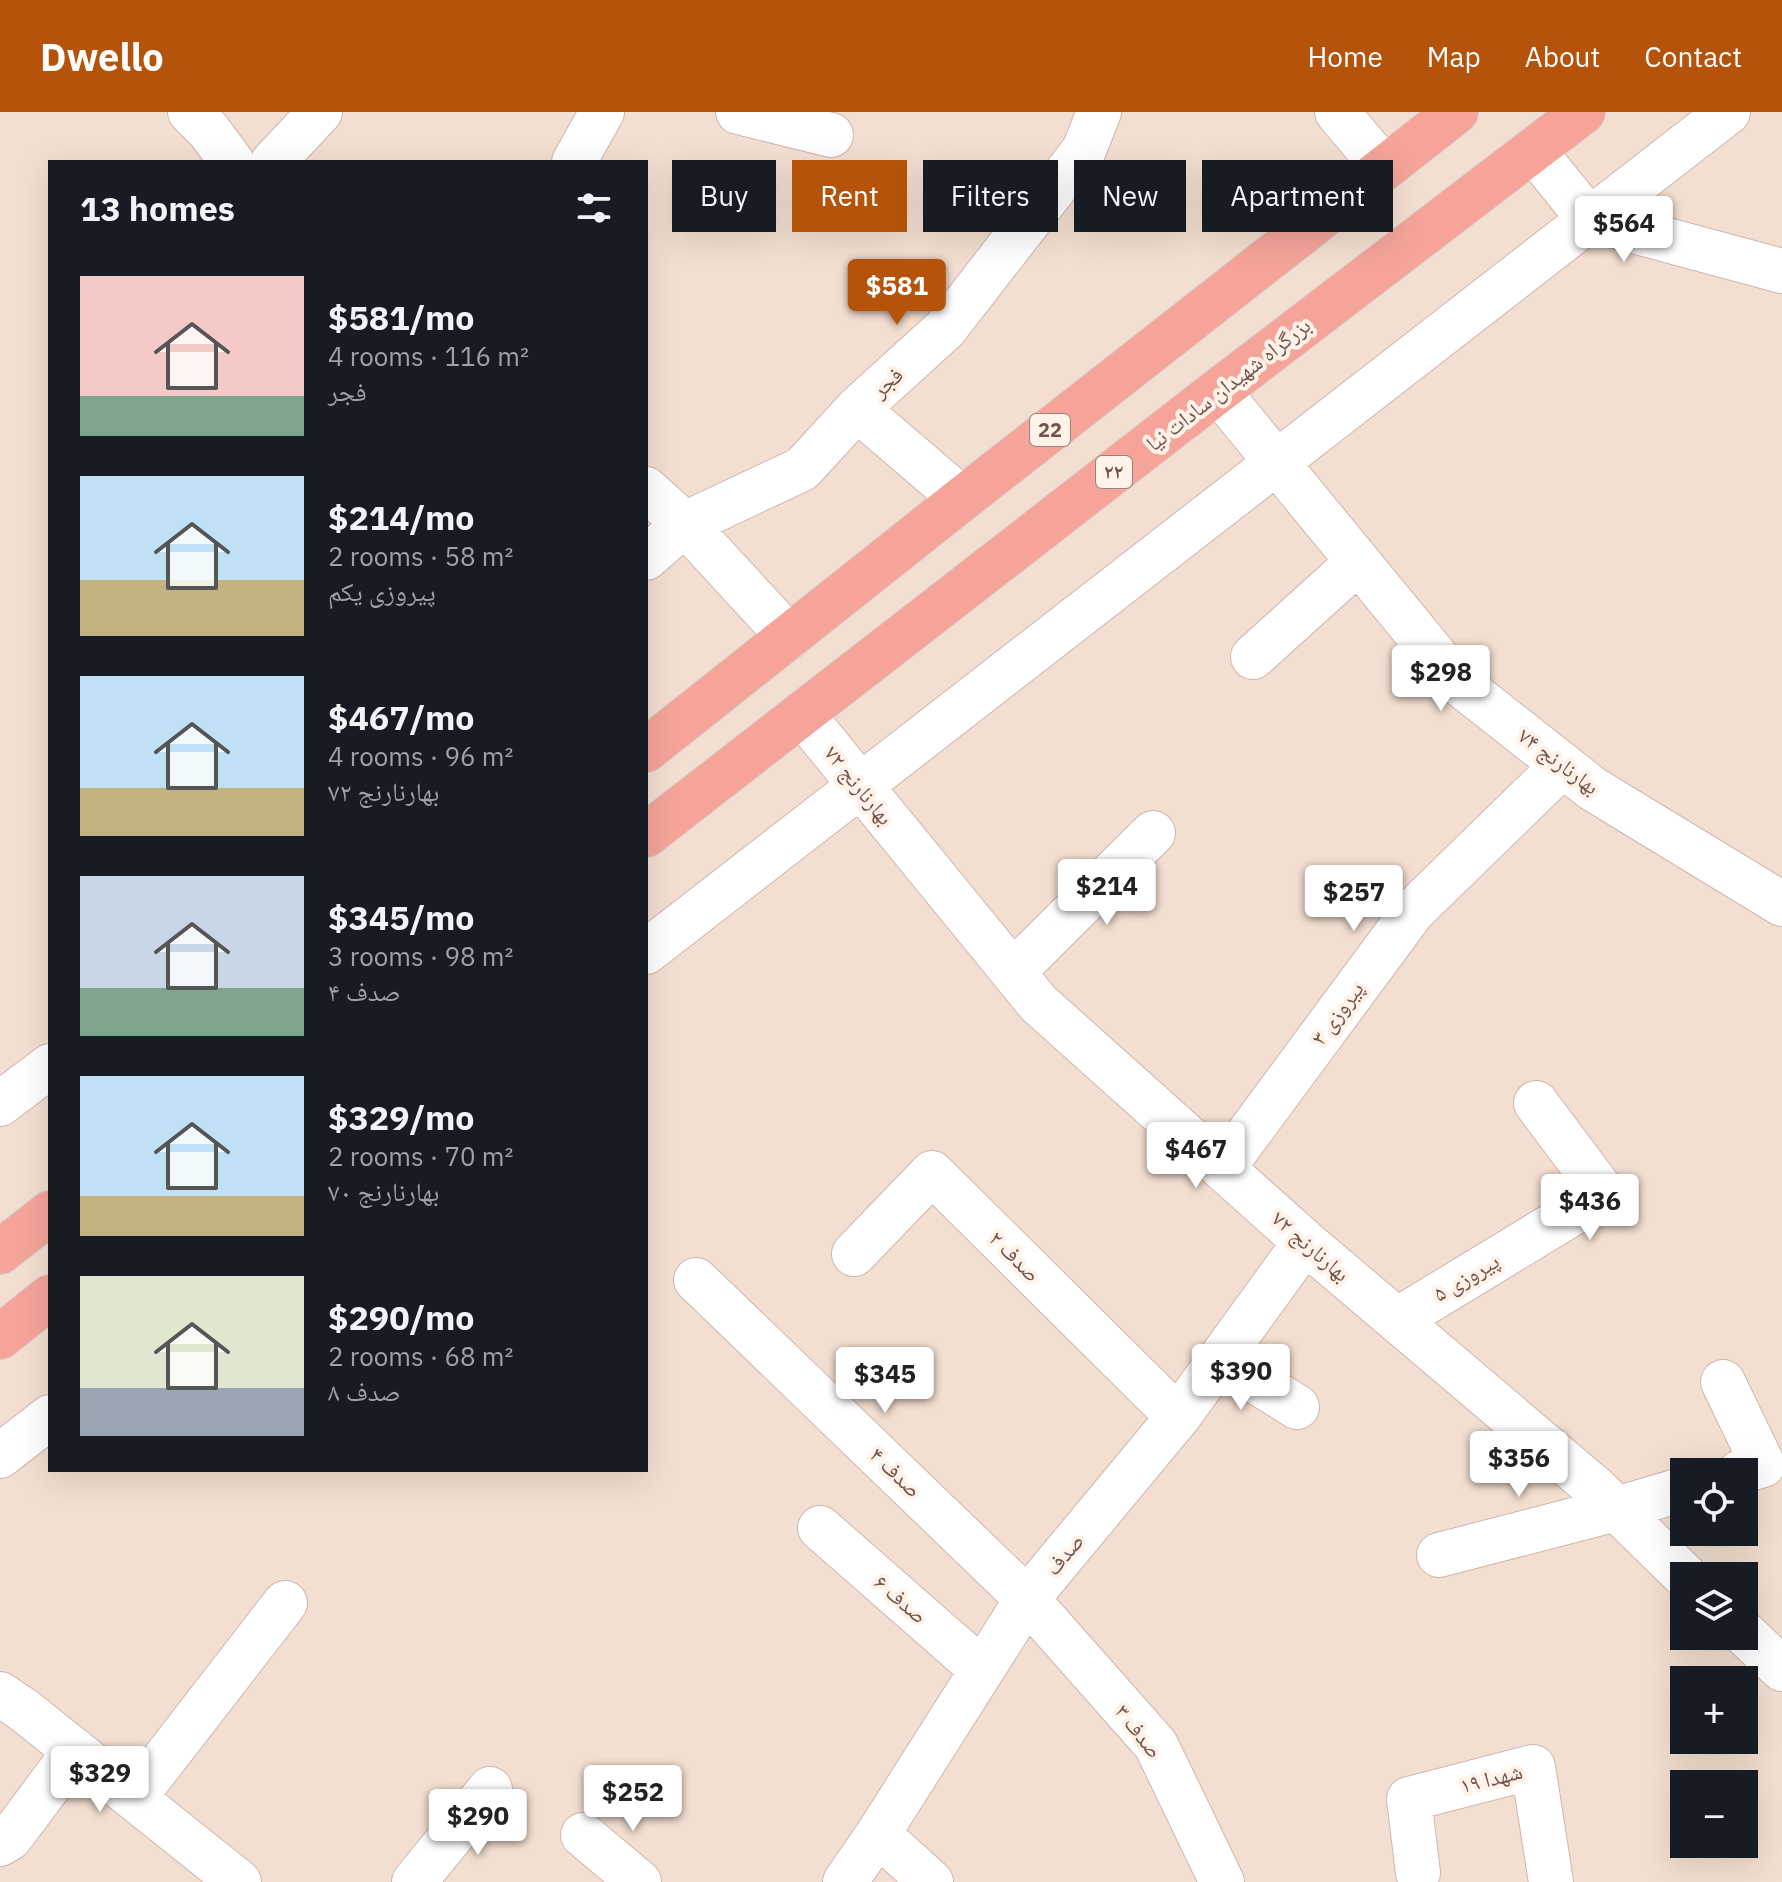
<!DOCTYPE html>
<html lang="en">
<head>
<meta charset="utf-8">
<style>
	:root { --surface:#171b24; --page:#20242c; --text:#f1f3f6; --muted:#9ea1a6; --accent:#b45309 }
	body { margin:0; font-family:"IBM Plex Sans","Noto Naskh Arabic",sans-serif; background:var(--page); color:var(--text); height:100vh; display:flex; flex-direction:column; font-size:30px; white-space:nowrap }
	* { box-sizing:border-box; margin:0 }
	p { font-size:26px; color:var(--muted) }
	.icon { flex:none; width:44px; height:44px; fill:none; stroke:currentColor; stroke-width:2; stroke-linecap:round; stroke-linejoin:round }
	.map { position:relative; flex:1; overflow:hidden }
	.sheet { position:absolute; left:48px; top:48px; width:600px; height:1312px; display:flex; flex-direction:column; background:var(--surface); border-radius:0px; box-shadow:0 8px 32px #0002 }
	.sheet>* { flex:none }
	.guide { position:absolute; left:672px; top:48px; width:760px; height:72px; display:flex; gap:16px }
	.buttons { position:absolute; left:1670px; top:1346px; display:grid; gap:16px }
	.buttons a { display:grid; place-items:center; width:88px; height:88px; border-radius:0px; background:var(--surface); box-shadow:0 8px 32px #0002; font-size:40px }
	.price { position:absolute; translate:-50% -68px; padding:0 18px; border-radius:8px; background:#fff; color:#222; font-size:26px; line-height:52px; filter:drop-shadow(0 2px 4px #0008) }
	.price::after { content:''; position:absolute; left:50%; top:48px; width:24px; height:18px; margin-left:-12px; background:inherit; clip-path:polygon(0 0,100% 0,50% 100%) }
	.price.current { background:var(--accent); color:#fff }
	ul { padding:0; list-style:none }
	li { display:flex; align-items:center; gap:24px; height:200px; padding:0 32px }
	li span { display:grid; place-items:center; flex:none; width:224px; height:160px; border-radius:0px; color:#555 }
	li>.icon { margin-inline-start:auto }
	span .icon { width:96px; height:96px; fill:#fffc; stroke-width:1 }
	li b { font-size:34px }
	h2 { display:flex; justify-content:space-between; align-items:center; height:96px; padding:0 32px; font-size:34px }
	.pill { padding:0 28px; border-radius:0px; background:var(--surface); box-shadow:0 8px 32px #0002; font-size:28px; line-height:72px }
	.pill.current { background:var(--accent); color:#fff }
	header { display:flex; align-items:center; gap:48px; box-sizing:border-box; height:112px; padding:0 40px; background:var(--accent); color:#fff }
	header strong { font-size:38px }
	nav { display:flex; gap:44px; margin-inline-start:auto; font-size:28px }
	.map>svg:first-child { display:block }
</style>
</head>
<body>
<header>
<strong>Dwello</strong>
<nav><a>Home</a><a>Map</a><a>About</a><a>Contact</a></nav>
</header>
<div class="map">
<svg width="1782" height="1770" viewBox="0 0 1782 1770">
	<rect width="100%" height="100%" fill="#fceee3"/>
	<path fill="#f3dfd1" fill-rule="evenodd" d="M 0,0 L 1782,0 L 1782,1770 L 0,1770 ZM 50,50 L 646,50 L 646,1358 L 50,1358 ZM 1684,1360 L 1744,1360 L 1744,1420 L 1684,1420 ZM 1684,1464 L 1744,1464 L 1744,1524 L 1684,1524 ZM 1684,1568 L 1744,1568 L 1744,1628 L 1684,1628 ZM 1684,1672 L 1744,1672 L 1744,1732 L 1684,1732 Z"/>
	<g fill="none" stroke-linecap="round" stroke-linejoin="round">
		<g stroke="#cfb6ac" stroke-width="46">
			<path id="minor" d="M 190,0 L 209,19 L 232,50
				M 738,0 L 831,23
				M 1337,0 L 1384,56
				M 1534,39 L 1589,107 L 1782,159
				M 273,50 L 320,0
				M 574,50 L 602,0
				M 1218,279 L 1456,569 L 1593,677 L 1782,792
				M 857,297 L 962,387
				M 646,377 L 685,412 L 789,525
				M 646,446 L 685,412 L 802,357 L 857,297 L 945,217 L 1084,38 L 1099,0
				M 1253,545 L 1358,450
				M 802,602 L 1038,891 L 1305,1130 L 1595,1376 L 1685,1464
				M 646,840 L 1728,0
				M 1013,860 L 1153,721
				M 0,992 L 50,954
				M 1223,1056 L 1413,799 L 1563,653
				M 854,1142 L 932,1061 L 1178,1305
				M 696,1168 L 1027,1487 L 1156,1633 L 1222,1770
				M 1397,1208 L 1604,1082 L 1536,991
				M 1220,1247 L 1297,1295
				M 1723,1270 L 1763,1353 L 1740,1360
				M 0,1344 L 50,1305
				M 820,1416 L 982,1558
				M 1439,1443 L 1616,1397 L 1684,1377
				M 1744,1521 L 1782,1557
				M 0,1582 L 25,1599 L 239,1770
				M 134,1686 L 285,1491
				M 878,1722 L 931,1770
				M 583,1723 L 639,1770
				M 0,1732 L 10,1726 L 75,1639
				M 1418,1761 L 1409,1687 L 1533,1655 L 1551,1770
				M 414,1770 L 490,1677
				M 845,1770 L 878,1722 L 1027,1487 L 1178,1305 L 1305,1130"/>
		</g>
		<g stroke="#d8cfcc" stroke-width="46">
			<path id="highway" d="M 646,638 L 962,387 L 1456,0
				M 646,723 L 1218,279 L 1583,0
				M 0,1140 L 50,1101
				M 0,1225 L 50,1185"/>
		</g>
		<use href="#minor" stroke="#fff" stroke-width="44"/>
		<use href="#highway" stroke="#f6a49a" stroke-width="44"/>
	</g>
	<g text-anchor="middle" stroke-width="8" stroke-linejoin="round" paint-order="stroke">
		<g fill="#fff3e9" stroke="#9d8279" stroke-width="2">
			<rect x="1030" y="302" width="40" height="32" rx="6"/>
			<rect x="1096" y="344" width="36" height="32" rx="6"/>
		</g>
		<g font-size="20" font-weight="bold" fill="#735249">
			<text x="1050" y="325">22</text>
			<text x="1114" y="367">۲۲</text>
		</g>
		<g font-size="22" fill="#735249" stroke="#fff3e9">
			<text transform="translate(887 270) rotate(-42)" y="8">فجر</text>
			<text transform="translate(1228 272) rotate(-38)" y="8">بزرگراه شهیدان سادات نیا</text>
			<text transform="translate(1559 649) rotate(37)" y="8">بهارنارنج ۷۴</text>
			<text transform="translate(859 673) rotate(51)" y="8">بهارنارنج ۷۲</text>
			<text transform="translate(1337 901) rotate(-54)" y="8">پیروزی ۳</text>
			<text transform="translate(1311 1134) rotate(41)" y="8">بهارنارنج ۷۲</text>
			<text transform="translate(1015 1144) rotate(45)" y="8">صدف ۲</text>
			<text transform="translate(1466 1165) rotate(-31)" y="8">پیروزی ۵</text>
			<text transform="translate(896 1360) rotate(44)" y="8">صدف ۴</text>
			<text transform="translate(1064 1442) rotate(-50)" y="8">صدف</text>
			<text transform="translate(901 1487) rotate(41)" y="8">صدف ۶</text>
			<text transform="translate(1139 1619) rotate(52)" y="8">صدف ۳</text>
			<text transform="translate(1491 1666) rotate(-14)" y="8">شهدا ۱۹</text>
		</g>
	</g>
</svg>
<div class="buttons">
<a><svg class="icon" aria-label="locate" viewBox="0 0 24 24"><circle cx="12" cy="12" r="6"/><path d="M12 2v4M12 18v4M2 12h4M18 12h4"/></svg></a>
<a><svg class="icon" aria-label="layers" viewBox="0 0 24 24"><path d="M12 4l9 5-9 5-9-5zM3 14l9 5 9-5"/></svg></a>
<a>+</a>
<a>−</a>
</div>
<b class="price" style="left:1624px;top:152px">$564</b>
<b class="price current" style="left:897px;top:215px">$581</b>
<b class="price" style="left:1441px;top:601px">$298</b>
<b class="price" style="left:1107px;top:815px">$214</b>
<b class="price" style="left:1354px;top:821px">$257</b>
<b class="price" style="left:1196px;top:1078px">$467</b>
<b class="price" style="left:1590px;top:1130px">$436</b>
<b class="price" style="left:1241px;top:1300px">$390</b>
<b class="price" style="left:885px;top:1303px">$345</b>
<b class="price" style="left:1519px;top:1387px">$356</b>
<b class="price" style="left:100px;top:1702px">$329</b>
<b class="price" style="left:633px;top:1721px">$252</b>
<b class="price" style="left:478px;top:1745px">$290</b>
<div class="guide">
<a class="pill">Buy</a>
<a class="pill current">Rent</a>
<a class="pill">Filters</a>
<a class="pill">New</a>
<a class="pill">Apartment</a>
</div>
<section class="sheet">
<h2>13 homes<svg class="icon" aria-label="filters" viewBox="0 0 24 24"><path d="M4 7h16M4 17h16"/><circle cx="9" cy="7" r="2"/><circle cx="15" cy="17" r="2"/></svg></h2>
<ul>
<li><span style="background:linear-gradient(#f6c9c9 75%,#7fa58c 0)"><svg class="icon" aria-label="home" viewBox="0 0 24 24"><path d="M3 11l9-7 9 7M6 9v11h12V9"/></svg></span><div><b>$581/mo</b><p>4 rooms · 116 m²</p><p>فجر</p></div></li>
<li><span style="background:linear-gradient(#bfe0f5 65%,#c2b280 0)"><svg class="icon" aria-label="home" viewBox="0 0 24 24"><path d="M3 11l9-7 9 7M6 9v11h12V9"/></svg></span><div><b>$214/mo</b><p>2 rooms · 58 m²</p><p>پیروزی یکم</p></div></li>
<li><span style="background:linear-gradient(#bfe0f5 70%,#c2b280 0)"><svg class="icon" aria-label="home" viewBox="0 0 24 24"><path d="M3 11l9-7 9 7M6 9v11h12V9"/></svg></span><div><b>$467/mo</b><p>4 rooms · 96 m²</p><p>بهارنارنج ۷۲</p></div></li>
<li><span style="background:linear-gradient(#c9d6e8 70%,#7fa58c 0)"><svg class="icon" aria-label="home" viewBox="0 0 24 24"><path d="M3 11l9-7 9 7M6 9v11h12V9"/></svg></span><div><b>$345/mo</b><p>3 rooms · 98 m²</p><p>صدف ۴</p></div></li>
<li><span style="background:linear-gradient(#bfe0f5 75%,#c2b280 0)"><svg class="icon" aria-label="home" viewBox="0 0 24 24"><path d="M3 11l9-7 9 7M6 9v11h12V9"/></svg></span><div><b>$329/mo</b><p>2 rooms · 70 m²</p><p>بهارنارنج ۷۰</p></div></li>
<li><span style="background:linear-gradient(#dfe7d0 70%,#9aa5b1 0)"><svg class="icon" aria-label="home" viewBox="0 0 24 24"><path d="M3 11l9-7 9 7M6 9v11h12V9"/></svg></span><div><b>$290/mo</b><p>2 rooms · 68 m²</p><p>صدف ۸</p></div></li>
</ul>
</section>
</div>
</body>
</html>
